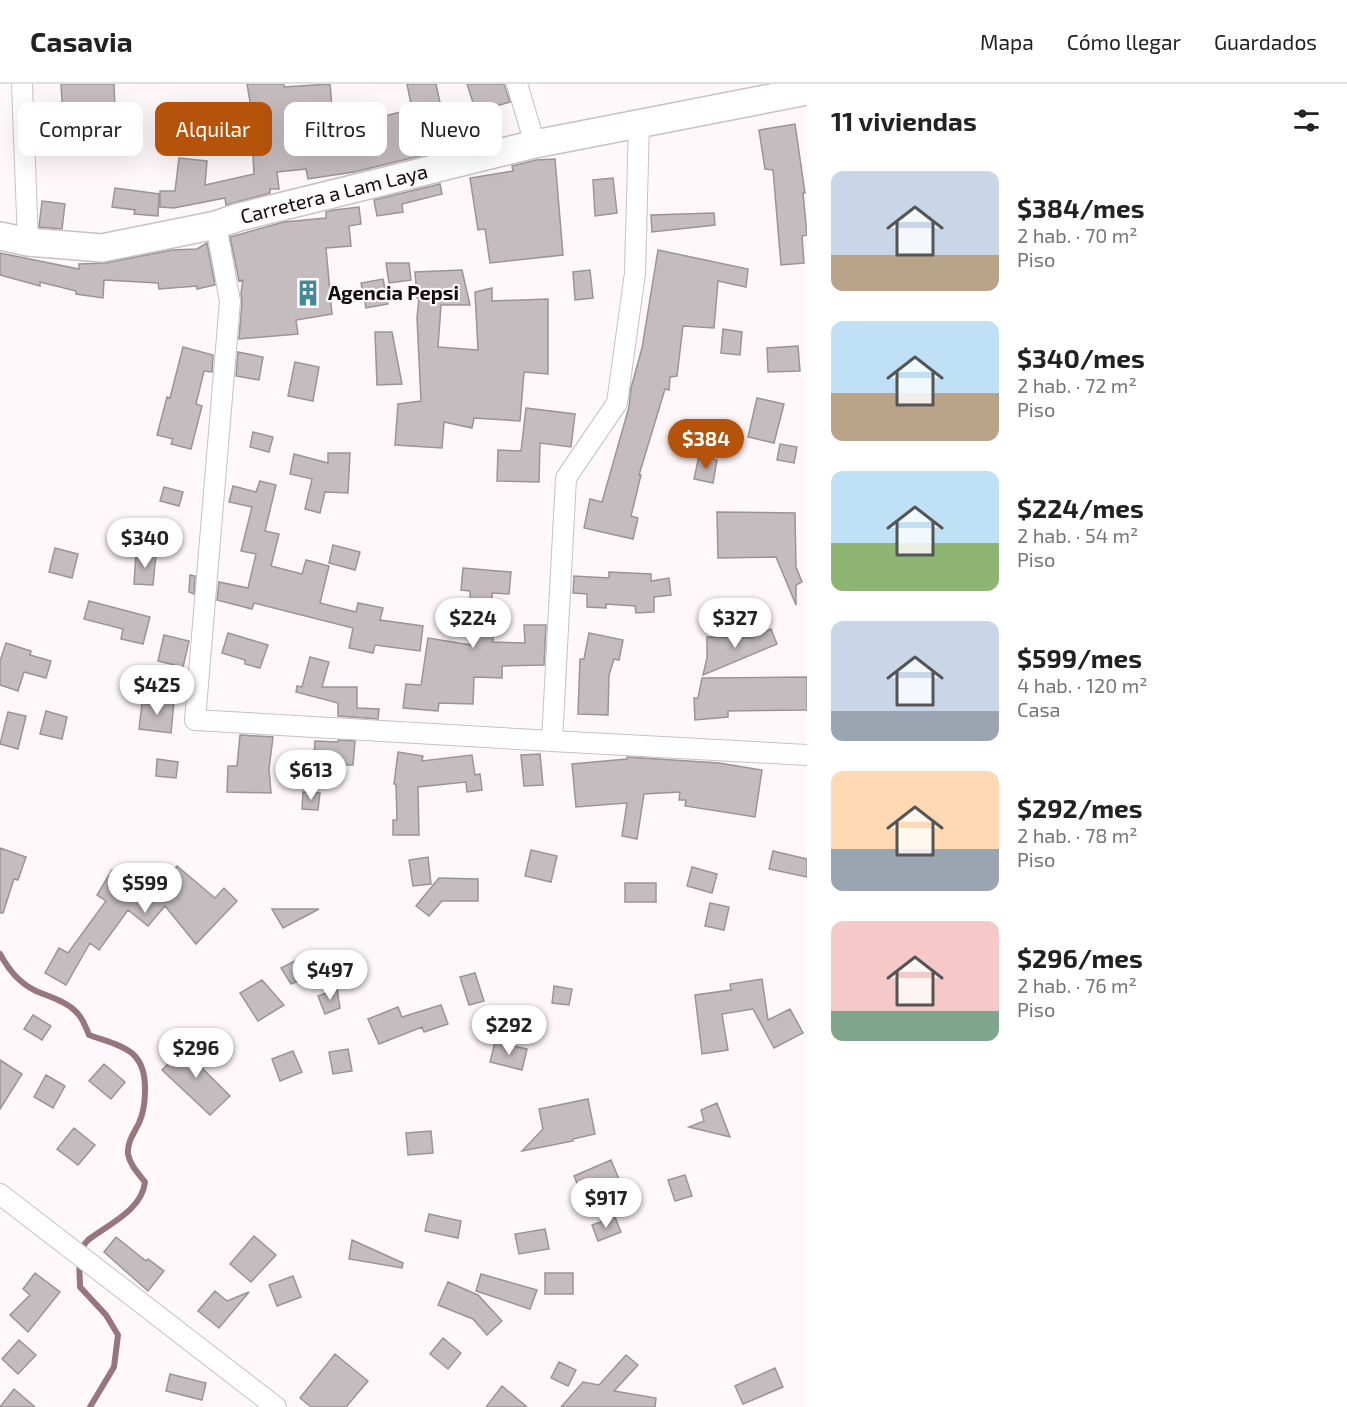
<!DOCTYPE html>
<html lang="es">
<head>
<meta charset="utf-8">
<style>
	:root { --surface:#fff; --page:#f6f6f6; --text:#222; --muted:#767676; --line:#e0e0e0; --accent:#b45309 }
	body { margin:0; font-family:"Exo 2",sans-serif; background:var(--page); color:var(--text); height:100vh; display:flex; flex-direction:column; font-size:22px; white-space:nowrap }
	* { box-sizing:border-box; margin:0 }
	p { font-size:20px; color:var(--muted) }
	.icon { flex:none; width:33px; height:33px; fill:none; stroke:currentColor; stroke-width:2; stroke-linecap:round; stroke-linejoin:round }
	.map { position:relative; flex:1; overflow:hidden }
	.sheet { display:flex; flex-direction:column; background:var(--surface); width:540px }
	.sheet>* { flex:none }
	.hud { position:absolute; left:18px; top:18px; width:570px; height:54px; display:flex; gap:12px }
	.price { position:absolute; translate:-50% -51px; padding:0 14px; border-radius:21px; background:#fff; color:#222; font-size:20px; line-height:39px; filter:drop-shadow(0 2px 3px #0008) }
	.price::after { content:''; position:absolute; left:50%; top:36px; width:18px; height:14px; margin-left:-9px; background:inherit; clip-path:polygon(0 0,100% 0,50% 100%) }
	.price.active { background:var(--accent); color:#fff }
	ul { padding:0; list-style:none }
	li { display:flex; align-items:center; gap:18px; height:150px; padding:0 24px }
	li span { display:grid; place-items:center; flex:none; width:168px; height:120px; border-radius:12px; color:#555 }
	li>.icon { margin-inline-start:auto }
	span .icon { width:72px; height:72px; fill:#fffc; stroke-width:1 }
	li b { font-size:26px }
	h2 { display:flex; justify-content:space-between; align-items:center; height:72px; padding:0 24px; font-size:26px }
	.tag { padding:0 21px; border-radius:12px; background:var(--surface); box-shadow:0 6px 24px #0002; font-size:21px; line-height:54px }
	.tag.active { background:var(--accent); color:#fff }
	header { display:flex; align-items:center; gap:36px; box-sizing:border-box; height:84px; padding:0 30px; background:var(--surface); border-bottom:2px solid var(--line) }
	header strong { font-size:28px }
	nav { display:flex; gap:33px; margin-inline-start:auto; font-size:21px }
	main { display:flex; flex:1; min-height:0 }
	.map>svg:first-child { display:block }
</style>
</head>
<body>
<header>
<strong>Casavia</strong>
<nav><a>Mapa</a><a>Cómo llegar</a><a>Guardados</a></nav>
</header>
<main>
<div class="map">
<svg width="807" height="1323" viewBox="0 0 807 1323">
	<rect width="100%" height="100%" fill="#fff8fa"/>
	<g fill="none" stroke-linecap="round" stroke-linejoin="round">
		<path stroke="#97767e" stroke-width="6" d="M 0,870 C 9,886 19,899 36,907 C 50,913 68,918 78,930 C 83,935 86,944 89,951 C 123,963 146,965 145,1007 C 145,1017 143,1030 139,1039 C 134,1049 127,1058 128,1070 C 130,1081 138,1089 145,1098 C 142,1126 109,1140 88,1156 C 76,1168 80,1187 80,1203 L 106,1231 L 118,1251 L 114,1283 L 90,1323"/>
	</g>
	<path fill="#c4bcbe" stroke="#9b9496" stroke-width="1.5" d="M 61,0 L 114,0 L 116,50 L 64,52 Z
		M 247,0 L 284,0 L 284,3 L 330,0 L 332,24 L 355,21 L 358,39 L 412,25 L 407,0 L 436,0 L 444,37 L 421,42 L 428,70 L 354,88 L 308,95 L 306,85 L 277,88 L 279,105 L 270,105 L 270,109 L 226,121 L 225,114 L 174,124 L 160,123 L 160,107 L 175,107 L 179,74 L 207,77 L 205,101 L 254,90 L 253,72 L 259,71 Z
		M 467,0 L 504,0 L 510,18 L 476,28 Z
		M 795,40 L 805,109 L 803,109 L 807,151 L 802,152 L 804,179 L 781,181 L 773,86 L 765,85 L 759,46 Z
		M 555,75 L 563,171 L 490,179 L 485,145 L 478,146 L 470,94 L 513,87 L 512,82 L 536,76 Z
		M 613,94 L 617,129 L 595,132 L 593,96 Z
		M 440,100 L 442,110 L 402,120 L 403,128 L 377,132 L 374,116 Z
		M 115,104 L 159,110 L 158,132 L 134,130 L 135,126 L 112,123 Z
		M 42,117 L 65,120 L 62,145 L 39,143 Z
		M 359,123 L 361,140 L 349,142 L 351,162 L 326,164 L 332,230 L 296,236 L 298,250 L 239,255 L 242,218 L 241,209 L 243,196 L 239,197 L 230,153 L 284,138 L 326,134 L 326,128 L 334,126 Z
		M 714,129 L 715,141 L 652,148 L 651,131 Z
		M 207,159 L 215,201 L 197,205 L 197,202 L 159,205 L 158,199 L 104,196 L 103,214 L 76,210 L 76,207 L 40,198 L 40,202 L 0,191 L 0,169 L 79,185 L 79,180 L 105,179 L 172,166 L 197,165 Z
		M 658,166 L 748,185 L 746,203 L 718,197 L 714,244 L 683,242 L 677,292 L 670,293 L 669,306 L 665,305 L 639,391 L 641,391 L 631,432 L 638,434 L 633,455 L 584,444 L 590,415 L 602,418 L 629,323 L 631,304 L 642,264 Z
		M 386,179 L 409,179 L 411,196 L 389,199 Z
		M 462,186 L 470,221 L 441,221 L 438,263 L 478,266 L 475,208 L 492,204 L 492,217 L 548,215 L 548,290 L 524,288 L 520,337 L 474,334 L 472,344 L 444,338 L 442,364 L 395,361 L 398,320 L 421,317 L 417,234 L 419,214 L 417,214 L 415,188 Z
		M 590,186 L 593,214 L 575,216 L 573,188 Z
		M 383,195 L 388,220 L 366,224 L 361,199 Z
		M 723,245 L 742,248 L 740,271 L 721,269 Z
		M 375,248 L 392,248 L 402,300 L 377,301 Z
		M 798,262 L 800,287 L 768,288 L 767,264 Z
		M 183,263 L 213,271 L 212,288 L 204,287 L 196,320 L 202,322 L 191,365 L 171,360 L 173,355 L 157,351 L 167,313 L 170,314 Z
		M 238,268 L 263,273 L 259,296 L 236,292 Z
		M 295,278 L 319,283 L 313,317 L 288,312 Z
		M 757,314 L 784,320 L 774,359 L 748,353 Z
		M 526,324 L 575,330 L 571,363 L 540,359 L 539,398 L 497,397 L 498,366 L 521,367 Z
		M 253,348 L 273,353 L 269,368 L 250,363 Z
		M 780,360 L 797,363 L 794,379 L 777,376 Z
		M 328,369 L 350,369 L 348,409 L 325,408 L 320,429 L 305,425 L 312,395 L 290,390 L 294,370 L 328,379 Z
		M 699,372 L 717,376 L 713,399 L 694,395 Z
		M 260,397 L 276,401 L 265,447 L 279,450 L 271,482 L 302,490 L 306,476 L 329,482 L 320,519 L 356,528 L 358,519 L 383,524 L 380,536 L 423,542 L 420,567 L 375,561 L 373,569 L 349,564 L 353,544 L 254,519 L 252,525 L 217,516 L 219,498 L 248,504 L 256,470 L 241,467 L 252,423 L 229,418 L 233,402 L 256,408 Z
		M 164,403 L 183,408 L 179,422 L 160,417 Z
		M 717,428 L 795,429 L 796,483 L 802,498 L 796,501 L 796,521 L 776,473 L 718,474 Z
		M 333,461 L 360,468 L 355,486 L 329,479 Z
		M 55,464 L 78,470 L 72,494 L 49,488 Z
		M 136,469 L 156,470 L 153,501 L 134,500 Z
		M 463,484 L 511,488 L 509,510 L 492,509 L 493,558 L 525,559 L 524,541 L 546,541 L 544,581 L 502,582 L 502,594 L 474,593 L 473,620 L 439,619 L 438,627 L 403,624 L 406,600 L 421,601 L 428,554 L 472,561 L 470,507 L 461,506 Z
		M 609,488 L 651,490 L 651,497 L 669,494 L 671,511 L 654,513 L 654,528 L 636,529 L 635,522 L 606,520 L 606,524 L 587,523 L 587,510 L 573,509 L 574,492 L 609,494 Z
		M 190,491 L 195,492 L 194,510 L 189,508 Z
		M 89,517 L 150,533 L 143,560 L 121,555 L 123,545 L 84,535 Z
		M 771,545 L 777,560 L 703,591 L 707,574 L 707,553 L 752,554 Z
		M 228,549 L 268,561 L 260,584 L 245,580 L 245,576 L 222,569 Z
		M 589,549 L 623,556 L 619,576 L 614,575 L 609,591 L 608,631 L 578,630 L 580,575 L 584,575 Z
		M 164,551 L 189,557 L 183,583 L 158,577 Z
		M 6,559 L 31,567 L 30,571 L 51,577 L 46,594 L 24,588 L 18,607 L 0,601 L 0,577 Z
		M 310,573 L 329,578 L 322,603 L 357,603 L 357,624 L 379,625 L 378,635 L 338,632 L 338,619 L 296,608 L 297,602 L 302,603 Z
		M 807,593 L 807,626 L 728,627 L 728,633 L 695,636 L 694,614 L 698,614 L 702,594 Z
		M 150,614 L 174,617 L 171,649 L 139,645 L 142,619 L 150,620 Z
		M 46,627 L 67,633 L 62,655 L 40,650 Z
		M 8,628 L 26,632 L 18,665 L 0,660 Z
		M 240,651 L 273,653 L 269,685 L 271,709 L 227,708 L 228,682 L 237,682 Z
		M 338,656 L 355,657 L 353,681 L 342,681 L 342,686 L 313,684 L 315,657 L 338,658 Z
		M 398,668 L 423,672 L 422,677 L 472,671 L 475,691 L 480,690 L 482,706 L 467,708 L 466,698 L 418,703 L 419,751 L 393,751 L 393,736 L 397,736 L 396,700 L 394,700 Z
		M 540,670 L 543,701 L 524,702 L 521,671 Z
		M 627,673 L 719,679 L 762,686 L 755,733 L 685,722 L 686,716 L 679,716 L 680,708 L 644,710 L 637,755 L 622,752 L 627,719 L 576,723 L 572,680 L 627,675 Z
		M 157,675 L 178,678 L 176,694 L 156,692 Z
		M 303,708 L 320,709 L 318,726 L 302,725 Z
		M 0,764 L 26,773 L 18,796 L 14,795 L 3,829 L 0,829 Z
		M 531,766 L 557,772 L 551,798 L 525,792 Z
		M 773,767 L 807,775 L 807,793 L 769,785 Z
		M 428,773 L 431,800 L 413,802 L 409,776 Z
		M 177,782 L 215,814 L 224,804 L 237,817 L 196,860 L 165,822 L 148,842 L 128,826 L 99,866 L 90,859 L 66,901 L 45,889 L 59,864 L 68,869 L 106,817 L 97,811 L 112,786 L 149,809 L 152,806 L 154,808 Z
		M 692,783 L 717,790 L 712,809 L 687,802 Z
		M 439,794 L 478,795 L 478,817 L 442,817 L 429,832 L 416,822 Z
		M 625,799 L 656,799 L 656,818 L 625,818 Z
		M 710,819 L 729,823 L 724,846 L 705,842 Z
		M 272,825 L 319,825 L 283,844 Z
		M 306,871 L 315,890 L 291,900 L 281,884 Z
		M 475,889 L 484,917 L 469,921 L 460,893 Z
		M 762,895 L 768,936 L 790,925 L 803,949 L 774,964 L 753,925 L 722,930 L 728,966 L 702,970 L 695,911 L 731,906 L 730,900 Z
		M 262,896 L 284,921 L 258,937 L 240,909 Z
		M 554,902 L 572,905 L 569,921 L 552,919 Z
		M 337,905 L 340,924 L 325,930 L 318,912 Z
		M 441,921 L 448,940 L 424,948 L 422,943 L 379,960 L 368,935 L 398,923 L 402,933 Z
		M 33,931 L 51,942 L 42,956 L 24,945 Z
		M 495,958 L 527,965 L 522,986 L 490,978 Z
		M 189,959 L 208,979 L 202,984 L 230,1012 L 210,1031 L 162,986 Z
		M 348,965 L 352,987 L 333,990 L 329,968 Z
		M 293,967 L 302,988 L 280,997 L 272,975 Z
		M 0,976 L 22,990 L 0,1025 Z
		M 104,980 L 125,998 L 111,1015 L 89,997 Z
		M 46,991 L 65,1002 L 53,1024 L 34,1013 Z
		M 588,1015 L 595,1050 L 573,1055 L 573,1057 L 522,1067 L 543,1045 L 539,1025 Z
		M 717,1019 L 730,1053 L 689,1043 L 704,1037 L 701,1026 Z
		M 74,1044 L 95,1061 L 78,1081 L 57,1065 Z
		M 431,1047 L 433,1069 L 408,1071 L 406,1049 Z
		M 611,1076 L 619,1095 L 582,1111 L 574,1092 Z
		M 685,1091 L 692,1112 L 675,1117 L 668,1096 Z
		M 429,1130 L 461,1137 L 458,1154 L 425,1147 Z
		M 615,1133 L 621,1148 L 598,1157 L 592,1141 Z
		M 545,1145 L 549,1165 L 519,1170 L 515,1150 Z
		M 254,1152 L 276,1171 L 251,1198 L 230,1180 Z
		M 116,1153 L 146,1177 L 148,1175 L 164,1187 L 148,1207 L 104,1168 Z
		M 352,1156 L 403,1179 L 402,1184 L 349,1175 Z
		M 35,1189 L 60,1208 L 28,1248 L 10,1231 L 30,1211 L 23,1205 Z
		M 545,1189 L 573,1189 L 573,1210 L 545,1210 Z
		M 481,1190 L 537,1206 L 530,1225 L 476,1207 Z
		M 293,1192 L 301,1213 L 277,1222 L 269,1201 Z
		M 448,1198 L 478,1211 L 502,1237 L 487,1251 L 473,1235 L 438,1221 Z
		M 215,1207 L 227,1217 L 249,1208 L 219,1244 L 198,1227 Z
		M 443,1254 L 461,1269 L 448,1285 L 430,1270 Z
		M 19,1256 L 36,1271 L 18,1290 L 2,1275 Z
		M 335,1270 L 368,1297 L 346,1323 L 311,1323 L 300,1314 Z
		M 626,1271 L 638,1281 L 614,1307 L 656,1314 L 655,1323 L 561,1323 L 583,1298 L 599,1301 Z
		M 559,1278 L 576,1286 L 568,1302 L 551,1294 Z
		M 775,1284 L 783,1303 L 743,1320 L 735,1302 Z
		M 170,1290 L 206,1299 L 202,1316 L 166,1307 Z
		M 502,1302 L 527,1323 L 486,1323 Z
		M 14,1305 L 35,1323 L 0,1323 Z"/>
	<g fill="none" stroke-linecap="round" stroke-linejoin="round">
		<g stroke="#c8c1c3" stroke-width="22">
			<path id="street" d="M 22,0 L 28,158
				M 517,0 L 535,60
				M 639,39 L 635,189 L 617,319 L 566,394 L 552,657 L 807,671
				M 216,141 L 230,217 L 195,636 L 552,657
				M 0,1110 L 276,1323"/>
		</g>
		<g stroke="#c8c1c3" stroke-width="30">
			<path id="secondary" d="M 0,152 L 28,158 L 102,164 L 216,141 L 239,133 L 535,60 L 807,7"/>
		</g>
		<use href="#street" stroke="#fff" stroke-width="20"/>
		<use href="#secondary" stroke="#fff" stroke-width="27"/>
	</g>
	<defs>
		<g id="building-bare" transform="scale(2.07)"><path d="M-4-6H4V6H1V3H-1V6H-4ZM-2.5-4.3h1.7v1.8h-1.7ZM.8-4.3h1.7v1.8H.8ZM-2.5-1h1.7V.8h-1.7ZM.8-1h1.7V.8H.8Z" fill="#448996" stroke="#fff8fa" stroke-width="2.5" paint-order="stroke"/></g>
	</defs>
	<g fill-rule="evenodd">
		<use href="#building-bare" x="308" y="209"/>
	</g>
	<g text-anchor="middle" stroke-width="4.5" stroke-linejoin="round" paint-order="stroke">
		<g font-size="20" fill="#0f0c0d" stroke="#fff8fa">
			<text transform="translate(334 110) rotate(-14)" y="7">Carretera a Lam Laya</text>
		</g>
		<g font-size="20" font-weight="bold" fill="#0f0c0d" stroke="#fff8fa" text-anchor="start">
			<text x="328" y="216">Agencia Pepsi</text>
		</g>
	</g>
</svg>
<b class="price active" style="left:706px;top:386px">$384</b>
<b class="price" style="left:145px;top:485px">$340</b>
<b class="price" style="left:473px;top:565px">$224</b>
<b class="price" style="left:735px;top:565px">$327</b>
<b class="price" style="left:157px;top:632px">$425</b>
<b class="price" style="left:311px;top:717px">$613</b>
<b class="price" style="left:145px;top:830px">$599</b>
<b class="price" style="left:330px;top:917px">$497</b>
<b class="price" style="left:509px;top:972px">$292</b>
<b class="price" style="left:196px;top:995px">$296</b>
<b class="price" style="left:606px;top:1145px">$917</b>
<div class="hud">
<a class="tag">Comprar</a>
<a class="tag active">Alquilar</a>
<a class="tag">Filtros</a>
<a class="tag">Nuevo</a>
</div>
</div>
<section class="sheet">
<h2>11 viviendas<svg class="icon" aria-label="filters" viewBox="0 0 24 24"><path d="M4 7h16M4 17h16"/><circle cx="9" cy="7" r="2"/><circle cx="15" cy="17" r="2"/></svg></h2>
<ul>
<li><span style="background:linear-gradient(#c9d6e8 70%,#b9a48a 0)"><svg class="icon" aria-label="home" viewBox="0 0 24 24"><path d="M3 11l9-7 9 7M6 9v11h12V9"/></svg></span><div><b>$384/mes</b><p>2 hab. · 70 m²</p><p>Piso</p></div></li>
<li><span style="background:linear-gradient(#bfe0f5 60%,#b9a48a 0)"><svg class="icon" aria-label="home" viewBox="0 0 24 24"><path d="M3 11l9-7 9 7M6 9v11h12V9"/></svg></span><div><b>$340/mes</b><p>2 hab. · 72 m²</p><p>Piso</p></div></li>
<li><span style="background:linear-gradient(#bfe0f5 60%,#8fb573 0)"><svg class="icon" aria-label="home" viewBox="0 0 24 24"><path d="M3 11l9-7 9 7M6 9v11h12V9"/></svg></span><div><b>$224/mes</b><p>2 hab. · 54 m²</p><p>Piso</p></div></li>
<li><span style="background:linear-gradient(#c9d6e8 75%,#9aa5b1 0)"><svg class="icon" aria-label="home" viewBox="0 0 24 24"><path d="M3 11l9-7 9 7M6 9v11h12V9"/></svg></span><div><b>$599/mes</b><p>4 hab. · 120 m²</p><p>Casa</p></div></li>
<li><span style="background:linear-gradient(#ffd9b3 65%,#9aa5b1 0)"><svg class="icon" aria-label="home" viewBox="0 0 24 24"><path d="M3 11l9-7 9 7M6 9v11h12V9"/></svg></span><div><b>$292/mes</b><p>2 hab. · 78 m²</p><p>Piso</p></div></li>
<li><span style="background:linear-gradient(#f6c9c9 75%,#7fa58c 0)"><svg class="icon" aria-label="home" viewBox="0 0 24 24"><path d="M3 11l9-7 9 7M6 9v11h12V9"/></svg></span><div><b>$296/mes</b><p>2 hab. · 76 m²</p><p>Piso</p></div></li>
</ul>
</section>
</main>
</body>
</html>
